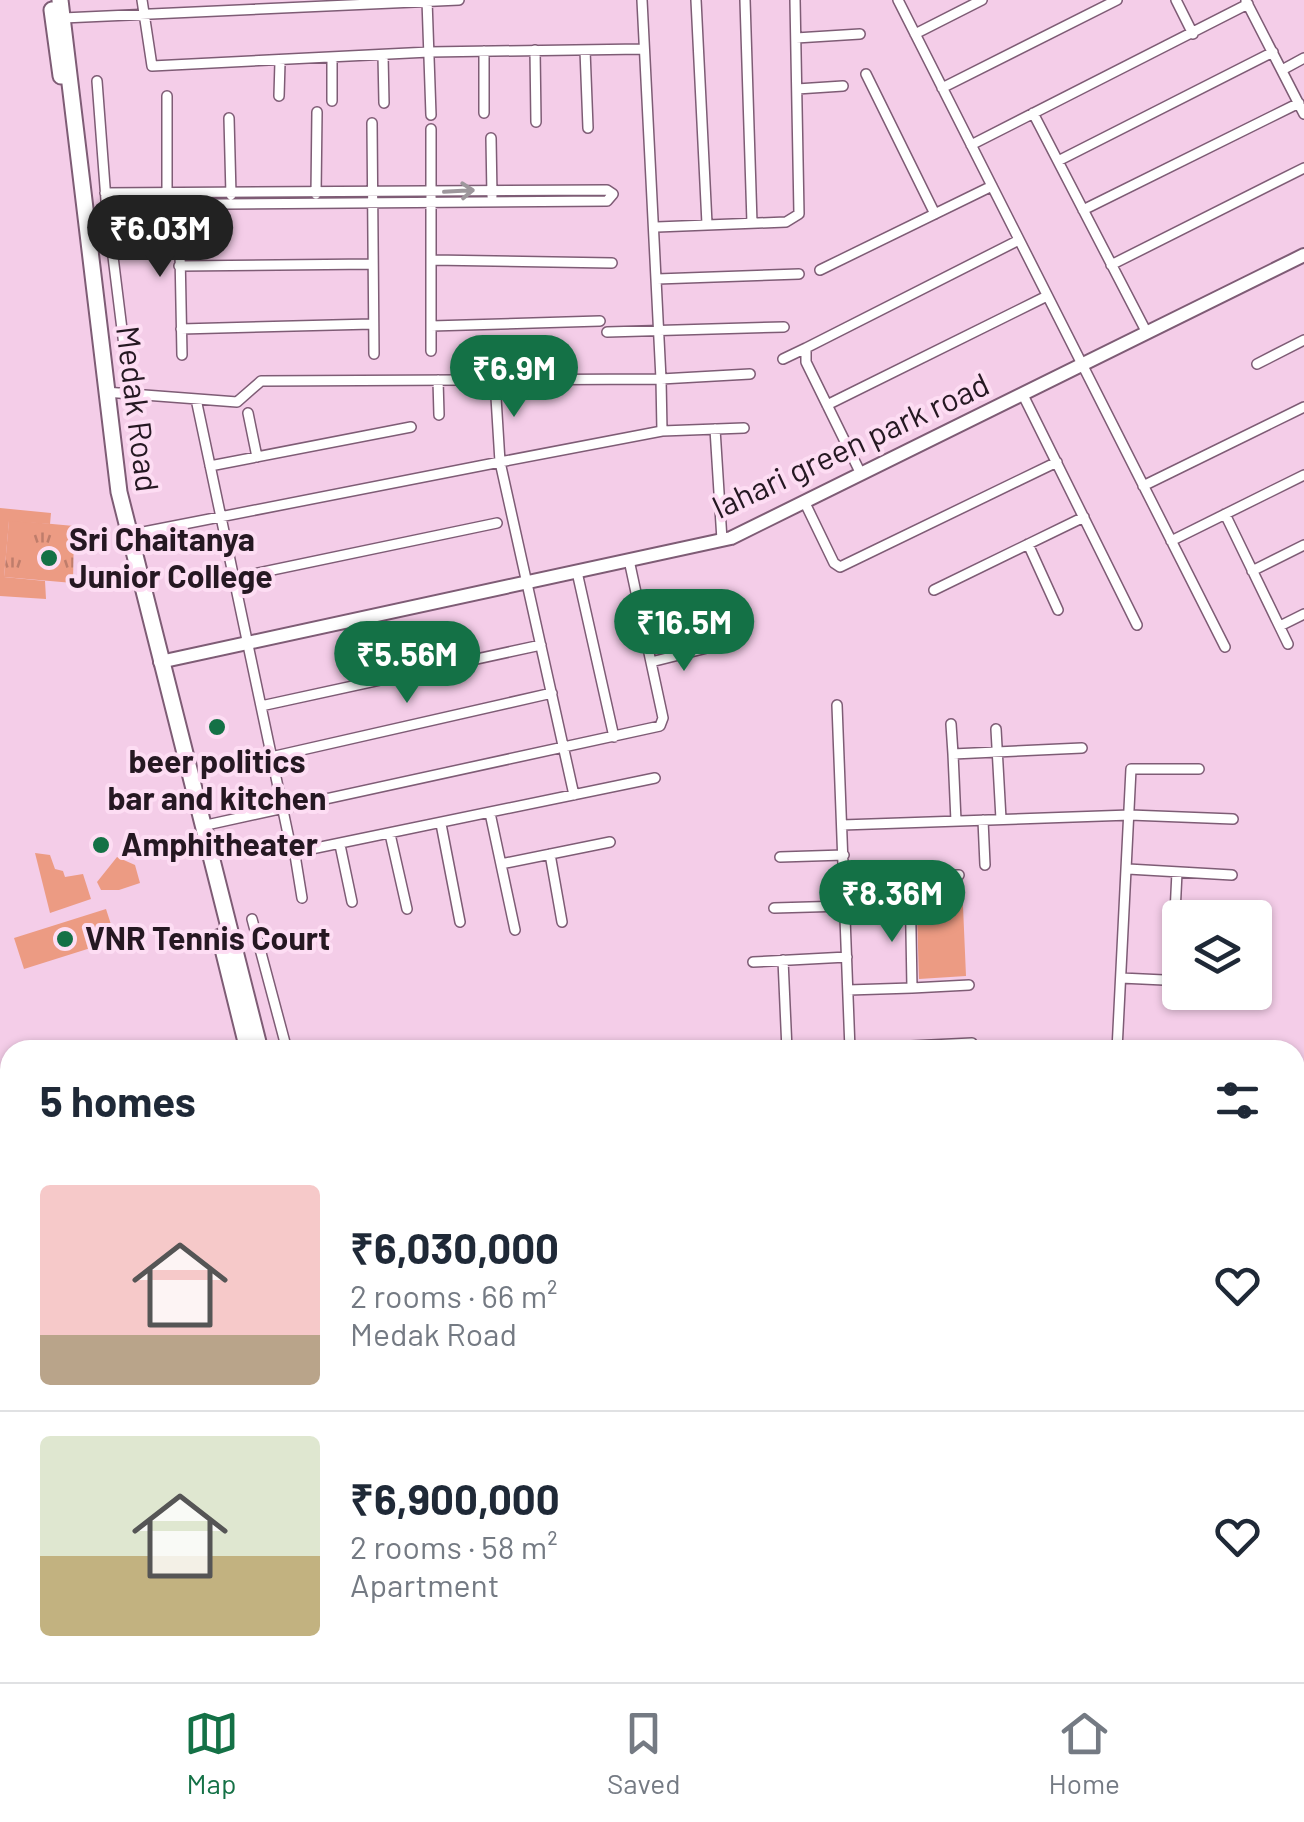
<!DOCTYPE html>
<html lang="en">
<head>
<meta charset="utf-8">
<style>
	:root { --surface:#fff; --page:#f2f2f3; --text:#1f2937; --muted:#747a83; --line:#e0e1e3; --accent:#147146 }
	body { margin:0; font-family:Barlow,sans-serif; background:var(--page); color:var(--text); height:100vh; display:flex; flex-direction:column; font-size:38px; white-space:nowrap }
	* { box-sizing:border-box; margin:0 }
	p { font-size:32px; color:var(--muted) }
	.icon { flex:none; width:55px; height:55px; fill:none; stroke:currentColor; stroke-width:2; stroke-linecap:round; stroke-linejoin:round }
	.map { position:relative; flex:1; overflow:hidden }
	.drawer { position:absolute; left:0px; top:1040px; width:1305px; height:642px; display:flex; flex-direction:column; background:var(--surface); border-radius:30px 30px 0 0; box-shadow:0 2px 8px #0004 }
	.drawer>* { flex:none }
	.fabs { position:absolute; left:1162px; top:900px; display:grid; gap:20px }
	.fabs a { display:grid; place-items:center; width:110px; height:110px; border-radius:10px; background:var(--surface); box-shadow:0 2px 8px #0004; font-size:50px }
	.price { position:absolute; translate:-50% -85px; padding:0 22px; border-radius:35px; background:var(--accent); color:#fff; font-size:32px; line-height:65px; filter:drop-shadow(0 2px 5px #0008) }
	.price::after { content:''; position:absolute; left:50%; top:60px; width:30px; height:22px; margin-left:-15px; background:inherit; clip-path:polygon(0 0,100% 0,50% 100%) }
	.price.active { background:#222; color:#fff }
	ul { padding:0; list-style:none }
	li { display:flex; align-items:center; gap:30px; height:250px; padding:0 40px }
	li+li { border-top:2px solid var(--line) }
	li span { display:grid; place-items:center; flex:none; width:280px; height:200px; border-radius:10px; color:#555 }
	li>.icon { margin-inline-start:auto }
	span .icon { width:120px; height:120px; fill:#fffc; stroke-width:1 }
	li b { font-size:42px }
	h2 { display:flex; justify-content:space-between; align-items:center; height:120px; padding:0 40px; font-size:42px }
	.dock { display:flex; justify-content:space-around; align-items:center; height:140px; border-top:2px solid var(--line); background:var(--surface); font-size:28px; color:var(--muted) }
	.dock a { display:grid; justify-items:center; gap:5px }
	.dock .active { color:var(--accent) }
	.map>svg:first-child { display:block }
</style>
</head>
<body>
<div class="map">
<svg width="1304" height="1682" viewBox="0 0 1304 1682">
	<defs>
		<pattern id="grass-tufts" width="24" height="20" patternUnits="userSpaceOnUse" patternTransform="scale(2.5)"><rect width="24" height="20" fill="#ec9b83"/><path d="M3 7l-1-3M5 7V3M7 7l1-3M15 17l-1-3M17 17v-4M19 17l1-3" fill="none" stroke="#bf7d6b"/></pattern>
		<pattern id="forest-firs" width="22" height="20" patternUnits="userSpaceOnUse" patternTransform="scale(2.5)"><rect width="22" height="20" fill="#ec9b83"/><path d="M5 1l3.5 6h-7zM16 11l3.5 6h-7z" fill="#bf7d6b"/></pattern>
	</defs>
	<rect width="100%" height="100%" fill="#f4cde8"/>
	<path fill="url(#grass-tufts)" d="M 9,520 L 74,526 L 73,583 L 4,577 Z"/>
	<path fill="url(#forest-firs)" d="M 1304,1340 L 1304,1493 L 1295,1497 L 1295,1343 Z"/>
	<path fill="#ec9b83" d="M 0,508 L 51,513 L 50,524 L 9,521 L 4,577 L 45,581 L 46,599 L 0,596 Z
		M 35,853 L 50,855 L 55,869 L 63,871 L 65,877 L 83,874 L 91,899 L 50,913 Z
		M 117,857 L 135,865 L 140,883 L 119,890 L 101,890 L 97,882 Z
		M 962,883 L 966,976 L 919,979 L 916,884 Z
		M 106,909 L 116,940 L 24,969 L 14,938 Z"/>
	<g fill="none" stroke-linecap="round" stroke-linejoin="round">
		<g stroke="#7e5c75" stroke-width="12">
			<path id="street" d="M 142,0 L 152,66 L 429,52 L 642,49
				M 427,0 L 431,115
				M 696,0 L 707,224
				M 745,0 L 752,223
				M 898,0 L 1225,647
				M 1176,0 L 1193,34
				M 1246,1 L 1304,114
				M 63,18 L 459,0
				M 915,34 L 982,0
				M 796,38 L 860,34
				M 535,50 L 536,122
				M 585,50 L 588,128
				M 383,55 L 384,103
				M 1282,70 L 1304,58
				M 866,74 L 935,214
				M 97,81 L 106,200 L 130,394
				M 942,88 L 1117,0
				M 797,89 L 843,86
				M 279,96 L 280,62
				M 332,101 L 332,58
				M 484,113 L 484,51
				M 1033,113 L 1147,333
				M 229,118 L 231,195
				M 372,123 L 374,354
				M 431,129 L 431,351
				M 491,138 L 492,196
				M 971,145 L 1248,4
				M 1058,161 L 1273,52
				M 105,193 L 607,190 L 613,194 L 607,201 L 106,205
				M 316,194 L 317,112
				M 167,198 L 167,96
				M 179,202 L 182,355
				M 1083,210 L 1299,103
				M 657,227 L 786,222 L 799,214 L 795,0
				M 432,260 L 612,263
				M 1111,265 L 1304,168
				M 179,266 L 373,264
				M 820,270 L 992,186
				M 657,279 L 799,274
				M 431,326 L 600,321
				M 181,329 L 372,324
				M 607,332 L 784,327
				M 783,359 L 806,348
				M 1257,364 L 1304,340
				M 438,380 L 439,415
				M 495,381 L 500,462 L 662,431 L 744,428
				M 105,392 L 237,402 L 261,381 L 661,379 L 642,0
				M 1023,395 L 1137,625
				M 196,399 L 292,853 L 655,778
				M 827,405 L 1047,296
				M 248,413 L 257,457
				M 715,429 L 722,540
				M 662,431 L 661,379 L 750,374
				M 210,466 L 411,427
				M 860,472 L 806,362 L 806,348 L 1019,240
				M 1143,486 L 1304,407
				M 804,501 L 834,563 L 840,567 L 1057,462
				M 1225,514 L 1288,644
				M 128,535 L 500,462 L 574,795
				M 1171,541 L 1304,475
				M 1028,544 L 1058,610
				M 1252,571 L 1304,545
				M 577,572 L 614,737
				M 234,578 L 497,523
				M 934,590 L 1084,517
				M 641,615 L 719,596
				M 1280,626 L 1304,614
				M 651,662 L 707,648
				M 837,705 L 850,1050
				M 261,706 L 541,645
				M 951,724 L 953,754
				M 996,729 L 1001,819
				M 271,757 L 552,693
				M 490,813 L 515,930
				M 983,820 L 985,865
				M 956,821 L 953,754 L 1082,748
				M 441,824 L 460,922
				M 842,825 L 1130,815 L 1233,819
				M 202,826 L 660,726 L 663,718 L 629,560
				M 390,834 L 407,909
				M 340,845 L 352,902
				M 550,854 L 562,922
				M 295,855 L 302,898
				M 780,857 L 844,855
				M 501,864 L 610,842
				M 1128,869 L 1232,875
				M 845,877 L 959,875
				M 774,908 L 845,906
				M 252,919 L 287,1050
				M 783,960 L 787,1050
				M 753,962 L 847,957
				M 1121,978 L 1164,980 L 1172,976 L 1177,872
				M 912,988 L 969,985
				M 848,990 L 912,988 L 910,876
				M 850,1049 L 972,1043
				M 1117,1050 L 1131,769 L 1199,769
				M 1295,1320 L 1304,1318
				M 0,1390 L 10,1389
				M 0,1404 L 0,1445
				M 0,1478 L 10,1477
				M 1295,1506 L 1304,1502
				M 0,1537 L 10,1536
				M 0,1547 L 10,1640
				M 1295,1575 L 1304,1571
				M 1295,1629 L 1304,1625
				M 1295,1653 L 1304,1674
				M 14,1672 L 15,1682
				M 86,1672 L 87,1682
				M 106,1672 L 108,1682
				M 522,1672 L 525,1682
				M 803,1672 L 805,1682
				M 994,1672 L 996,1682
				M 1053,1672 L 1056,1682
				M 1129,1672 L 1131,1682
				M 654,1682 L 690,1672
				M 712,1682 L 748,1672
				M 892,1682 L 897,1682
				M 1181,1682 L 1201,1672"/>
		</g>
		<g stroke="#7e5c75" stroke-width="16">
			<path id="secondary" d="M 160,662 L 731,538 L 1304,255
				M 1295,1077 L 1304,1077
				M 0,1231 L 10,1228"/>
		</g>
		<g stroke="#7e5c75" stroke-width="19">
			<path id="primary" d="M 60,0 L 119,492 L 260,1050
				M 52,10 L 61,76
				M 220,937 L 248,1050
				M 421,1672 L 424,1682"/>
		</g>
		<use href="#street" stroke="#fff" stroke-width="9"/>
		<use href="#secondary" stroke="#fff" stroke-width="12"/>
		<use href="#primary" stroke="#fff" stroke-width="15"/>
	</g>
	<defs><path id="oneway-shaft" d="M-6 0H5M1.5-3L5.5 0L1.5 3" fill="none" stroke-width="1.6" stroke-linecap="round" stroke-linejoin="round" transform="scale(2.5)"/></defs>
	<use stroke="#9d979c" href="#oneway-shaft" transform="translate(459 191) rotate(-3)"/>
	<g fill="#147146" stroke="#fdddf3" stroke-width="4">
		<circle cx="49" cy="558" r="10"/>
		<circle cx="217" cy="727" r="10"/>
		<circle cx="101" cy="845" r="10"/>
		<circle cx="65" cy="939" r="10"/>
	</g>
	<g text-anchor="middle" stroke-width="8" stroke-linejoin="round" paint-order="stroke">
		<g font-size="32" fill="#251822" stroke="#fdddf3">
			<text transform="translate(137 409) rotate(83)" y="11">Medak Road</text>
			<text transform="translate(851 446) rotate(-25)" y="11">lahari green park road</text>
		</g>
		<g font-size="32" font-weight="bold" fill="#251822" stroke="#fdddf3" text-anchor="start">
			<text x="69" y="551">Sri Chaitanya<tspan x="69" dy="37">Junior College</tspan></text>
			<text x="217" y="773" text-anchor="middle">beer politics<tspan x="217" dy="37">bar and kitchen</tspan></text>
			<text x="121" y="856">Amphitheater</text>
			<text x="85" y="950">VNR Tennis Court</text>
		</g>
	</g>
</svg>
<div class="fabs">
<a><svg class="icon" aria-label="layers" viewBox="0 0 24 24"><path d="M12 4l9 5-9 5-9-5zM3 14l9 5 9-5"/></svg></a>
</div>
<b class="price active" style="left:160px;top:280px">₹6.03M</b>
<b class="price" style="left:514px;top:420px">₹6.9M</b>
<b class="price" style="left:684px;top:674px">₹16.5M</b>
<b class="price" style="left:407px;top:706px">₹5.56M</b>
<b class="price" style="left:892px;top:945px">₹8.36M</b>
<section class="drawer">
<h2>5 homes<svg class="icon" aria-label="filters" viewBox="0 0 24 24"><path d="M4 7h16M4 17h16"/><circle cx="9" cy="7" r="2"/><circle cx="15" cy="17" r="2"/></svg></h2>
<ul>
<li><span style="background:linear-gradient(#f6c9c9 75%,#b9a48a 0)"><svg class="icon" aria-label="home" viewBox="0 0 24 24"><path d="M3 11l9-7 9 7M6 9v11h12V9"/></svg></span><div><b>₹6,030,000</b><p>2 rooms · 66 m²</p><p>Medak Road</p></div><svg class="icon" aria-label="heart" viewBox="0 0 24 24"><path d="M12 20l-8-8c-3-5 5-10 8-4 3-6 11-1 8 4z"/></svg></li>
<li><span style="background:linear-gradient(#dfe7d0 60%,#c2b280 0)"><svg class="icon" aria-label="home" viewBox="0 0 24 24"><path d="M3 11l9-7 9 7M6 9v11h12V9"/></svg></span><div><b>₹6,900,000</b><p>2 rooms · 58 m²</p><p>Apartment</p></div><svg class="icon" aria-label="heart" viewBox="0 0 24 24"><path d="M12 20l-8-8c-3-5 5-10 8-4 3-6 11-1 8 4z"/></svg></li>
</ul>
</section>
</div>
<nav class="dock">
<a class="active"><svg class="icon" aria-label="map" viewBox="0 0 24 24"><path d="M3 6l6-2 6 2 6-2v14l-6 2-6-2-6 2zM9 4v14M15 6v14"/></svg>Map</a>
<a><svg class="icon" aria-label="saved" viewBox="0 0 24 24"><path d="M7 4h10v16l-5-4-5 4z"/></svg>Saved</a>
<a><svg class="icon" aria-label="home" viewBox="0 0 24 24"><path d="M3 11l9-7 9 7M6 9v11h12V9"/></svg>Home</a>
</nav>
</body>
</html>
